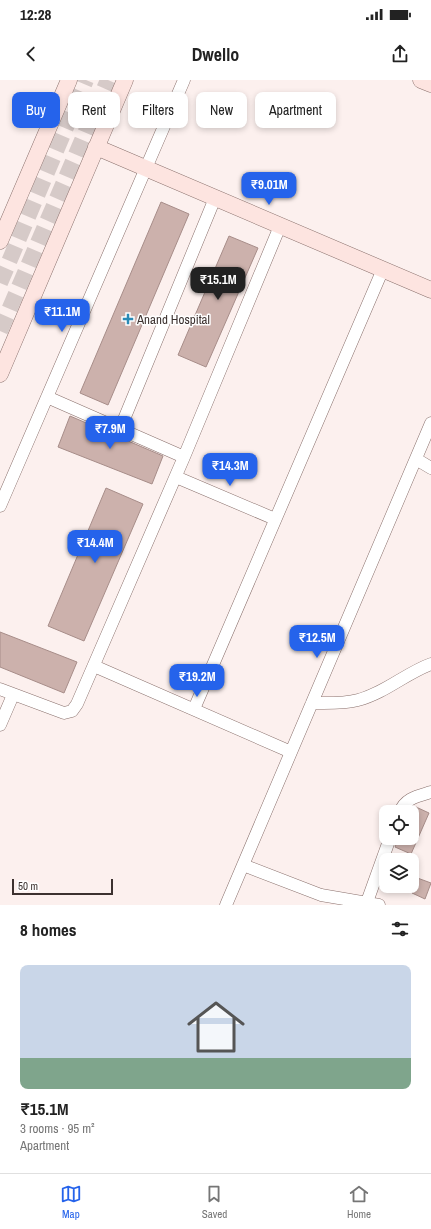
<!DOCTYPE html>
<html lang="en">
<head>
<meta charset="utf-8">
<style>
	:root { --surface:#fff; --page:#f6f6f6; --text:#222; --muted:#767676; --line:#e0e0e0; --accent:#2563eb }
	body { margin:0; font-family:"Archivo Narrow",sans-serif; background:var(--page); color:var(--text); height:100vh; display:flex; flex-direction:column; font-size:15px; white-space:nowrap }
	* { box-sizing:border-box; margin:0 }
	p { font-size:13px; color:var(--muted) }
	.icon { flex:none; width:22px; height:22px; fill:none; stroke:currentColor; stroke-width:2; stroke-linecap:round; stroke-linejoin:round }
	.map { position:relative; height:825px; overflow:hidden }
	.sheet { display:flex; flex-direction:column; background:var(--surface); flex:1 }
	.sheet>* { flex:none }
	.top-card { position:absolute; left:12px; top:12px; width:407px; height:36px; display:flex; gap:8px }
	.buttons { position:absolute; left:379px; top:725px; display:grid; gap:8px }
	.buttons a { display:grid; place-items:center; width:40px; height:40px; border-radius:8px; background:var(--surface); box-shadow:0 2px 6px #0003; font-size:20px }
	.scale { position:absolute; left:12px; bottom:10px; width:101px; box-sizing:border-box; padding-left:4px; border:2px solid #3c312f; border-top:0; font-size:11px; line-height:14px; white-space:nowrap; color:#3c312f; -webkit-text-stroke:3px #fff; paint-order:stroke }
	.price { position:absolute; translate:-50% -34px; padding:0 9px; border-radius:8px; background:var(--accent); color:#fff; font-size:13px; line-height:26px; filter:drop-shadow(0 1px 2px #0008) }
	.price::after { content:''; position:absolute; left:50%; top:24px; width:12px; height:9px; margin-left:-6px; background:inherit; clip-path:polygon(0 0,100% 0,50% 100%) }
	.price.on { background:#222; color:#fff }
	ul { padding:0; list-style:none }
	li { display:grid; align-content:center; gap:8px; height:212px; padding:0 20px }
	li+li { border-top:1px solid var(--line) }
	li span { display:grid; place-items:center; height:124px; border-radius:8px; color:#555 }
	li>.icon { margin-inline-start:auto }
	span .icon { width:72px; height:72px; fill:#fffc; stroke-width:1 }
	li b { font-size:17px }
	h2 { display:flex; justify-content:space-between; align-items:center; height:48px; padding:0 20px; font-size:17px }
	.pill { padding:0 14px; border-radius:8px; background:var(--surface); box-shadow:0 2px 6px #0003; font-size:14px; line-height:36px }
	.pill.on { background:var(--accent); color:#fff }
	.status { display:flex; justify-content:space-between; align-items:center; height:28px; padding:0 20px; background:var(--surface); direction:ltr }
	.status svg { height:11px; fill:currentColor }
	header { display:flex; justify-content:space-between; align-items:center; height:52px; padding:0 20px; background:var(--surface); font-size:18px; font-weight:800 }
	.tab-bar { display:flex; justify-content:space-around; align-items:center; height:56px; border-top:1px solid var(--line); background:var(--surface); font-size:11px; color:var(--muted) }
	.tab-bar a { display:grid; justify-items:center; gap:2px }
	.tab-bar .on { color:var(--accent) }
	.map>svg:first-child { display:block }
</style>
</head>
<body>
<div class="status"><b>12:28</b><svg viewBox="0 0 49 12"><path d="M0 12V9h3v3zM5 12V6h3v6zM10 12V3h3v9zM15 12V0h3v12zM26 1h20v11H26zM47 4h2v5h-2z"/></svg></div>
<header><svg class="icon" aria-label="back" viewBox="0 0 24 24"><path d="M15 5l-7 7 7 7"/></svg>Dwello<svg class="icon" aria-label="share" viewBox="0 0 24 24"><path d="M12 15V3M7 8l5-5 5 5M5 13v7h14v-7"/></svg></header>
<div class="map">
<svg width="431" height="825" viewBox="0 0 431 825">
	<rect width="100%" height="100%" fill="#fcf0ee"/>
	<path fill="#ccb1ac" stroke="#a78d89" d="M 161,122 L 189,134 L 108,325 L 80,313 Z
		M 229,156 L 258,168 L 206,287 L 178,275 Z
		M 70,336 L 163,376 L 152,404 L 58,367 Z
		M 106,408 L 143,424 L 84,561 L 48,546 Z
		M 0,552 L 77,582 L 64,613 L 0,587 Z
		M 416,727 L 429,733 L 411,774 L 395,767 L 399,758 L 412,758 L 412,735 Z
		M 412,796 L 431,803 L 425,819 L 412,813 Z"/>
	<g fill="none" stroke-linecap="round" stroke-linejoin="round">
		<path stroke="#d6cac8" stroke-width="16" stroke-dasharray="16 8" stroke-linecap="butt" d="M 0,203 L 86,0
			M 0,251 L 108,0"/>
		<g stroke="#89706c" stroke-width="13">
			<path id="street" d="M 47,317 L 184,377
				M 120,349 L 215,118
				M 416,379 L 431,388
				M 176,397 L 275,439
				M 0,426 L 184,0
				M 94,586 L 291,672
				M 0,609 L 64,633 L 72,631 L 77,624 L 184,377 L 280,146
				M 312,623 C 327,623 343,624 358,620 C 385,613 406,593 431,584
				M 194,629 L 383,189
				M 0,645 L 13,615
				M 400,732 C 405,718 418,716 431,712
				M 243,785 L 321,815 L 379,825
				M 367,822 L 390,758
				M 226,825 L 431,343"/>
		</g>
		<g stroke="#89706c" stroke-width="17">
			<path id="secondary" d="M 421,0 L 431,4
				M 96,67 L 431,210
				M 0,161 L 69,0
				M 0,294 L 125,0"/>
		</g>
		<use href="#street" stroke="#fff" stroke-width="12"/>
		<use href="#secondary" stroke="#fde4e0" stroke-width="16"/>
	</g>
	<path fill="#2a8ab5" stroke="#fff" stroke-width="1.5" d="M126 233h4v4h4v4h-4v4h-4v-4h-4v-4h4z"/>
	<g text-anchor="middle" stroke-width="3" stroke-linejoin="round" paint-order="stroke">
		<g font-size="13" fill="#3c312f" stroke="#fff" text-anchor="start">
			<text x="137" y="244">Anand Hospital</text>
		</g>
	</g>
</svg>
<div class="buttons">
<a><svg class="icon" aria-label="locate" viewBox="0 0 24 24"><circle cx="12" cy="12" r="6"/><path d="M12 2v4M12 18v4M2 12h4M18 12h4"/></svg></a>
<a><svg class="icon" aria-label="layers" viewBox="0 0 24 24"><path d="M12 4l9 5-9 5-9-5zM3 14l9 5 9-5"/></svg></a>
</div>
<div class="scale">50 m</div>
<b class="price" style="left:269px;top:126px">₹9.01M</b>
<b class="price on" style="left:218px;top:221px">₹15.1M</b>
<b class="price" style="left:62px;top:253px">₹11.1M</b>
<b class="price" style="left:110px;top:370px">₹7.9M</b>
<b class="price" style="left:230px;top:407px">₹14.3M</b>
<b class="price" style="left:95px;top:484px">₹14.4M</b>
<b class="price" style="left:317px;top:579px">₹12.5M</b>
<b class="price" style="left:197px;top:618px">₹19.2M</b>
<div class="top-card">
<a class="pill on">Buy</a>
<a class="pill">Rent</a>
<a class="pill">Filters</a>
<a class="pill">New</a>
<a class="pill">Apartment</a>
</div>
</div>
<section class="sheet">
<h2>8 homes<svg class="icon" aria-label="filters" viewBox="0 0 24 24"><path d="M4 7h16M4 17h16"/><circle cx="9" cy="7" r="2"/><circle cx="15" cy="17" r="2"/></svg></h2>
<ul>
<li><span style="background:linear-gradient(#c9d6e8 75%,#7fa58c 0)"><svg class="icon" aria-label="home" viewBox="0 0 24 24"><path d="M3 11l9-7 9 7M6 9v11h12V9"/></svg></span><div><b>₹15.1M</b><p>3 rooms · 95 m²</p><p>Apartment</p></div></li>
</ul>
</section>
<nav class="tab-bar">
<a class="on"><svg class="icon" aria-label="map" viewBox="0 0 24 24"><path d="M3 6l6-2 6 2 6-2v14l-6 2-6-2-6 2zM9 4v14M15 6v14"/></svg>Map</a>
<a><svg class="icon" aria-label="saved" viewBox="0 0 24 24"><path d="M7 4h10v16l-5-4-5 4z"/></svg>Saved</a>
<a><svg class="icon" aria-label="home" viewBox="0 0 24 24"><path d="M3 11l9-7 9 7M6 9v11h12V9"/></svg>Home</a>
</nav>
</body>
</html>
